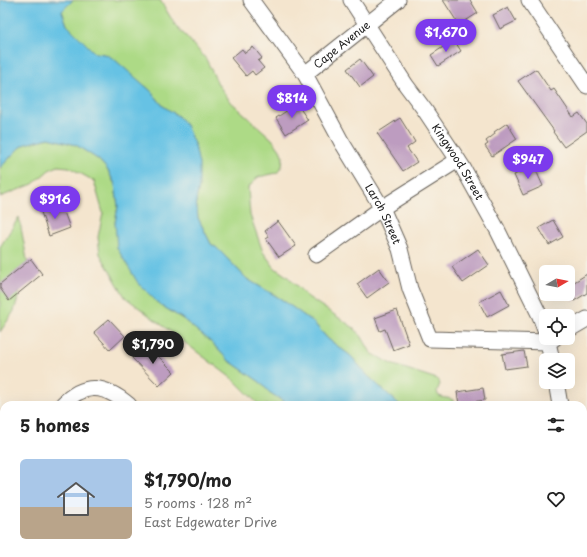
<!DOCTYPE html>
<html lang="en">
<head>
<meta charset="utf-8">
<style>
	:root { --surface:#fff; --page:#f6f6f6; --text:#222; --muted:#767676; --accent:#7c3aed }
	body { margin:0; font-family:"Playpen Sans",sans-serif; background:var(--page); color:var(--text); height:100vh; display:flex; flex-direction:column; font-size:15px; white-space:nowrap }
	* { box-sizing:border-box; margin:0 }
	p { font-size:13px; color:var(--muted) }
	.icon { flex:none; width:22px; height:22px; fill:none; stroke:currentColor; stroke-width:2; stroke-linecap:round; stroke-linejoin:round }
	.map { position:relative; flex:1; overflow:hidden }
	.details { position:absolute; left:0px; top:401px; width:587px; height:156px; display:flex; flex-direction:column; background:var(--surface); border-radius:12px 12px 0 0; box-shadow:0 4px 16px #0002 }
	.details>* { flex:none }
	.needle { width:26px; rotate:80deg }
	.controls { position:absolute; left:539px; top:265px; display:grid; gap:8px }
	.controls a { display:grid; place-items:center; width:36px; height:36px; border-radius:6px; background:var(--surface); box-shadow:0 4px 16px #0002; font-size:20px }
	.price { position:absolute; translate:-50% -34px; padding:0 9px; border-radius:14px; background:var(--accent); color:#fff; font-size:13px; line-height:26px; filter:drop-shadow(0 1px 2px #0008) }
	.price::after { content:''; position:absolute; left:50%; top:24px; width:12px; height:9px; margin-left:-6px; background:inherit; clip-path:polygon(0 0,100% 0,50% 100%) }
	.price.active { background:#222; color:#fff }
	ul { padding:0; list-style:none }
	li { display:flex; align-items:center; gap:12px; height:100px; padding:0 20px }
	li span { display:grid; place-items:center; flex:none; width:112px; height:80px; border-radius:6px; color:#555 }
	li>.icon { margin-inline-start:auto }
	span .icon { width:48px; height:48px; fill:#fffc; stroke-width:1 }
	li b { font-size:17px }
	h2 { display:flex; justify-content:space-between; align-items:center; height:48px; padding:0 20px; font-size:17px }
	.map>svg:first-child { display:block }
</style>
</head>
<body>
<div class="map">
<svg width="587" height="557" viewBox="0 0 587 557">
	<rect width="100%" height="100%" fill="#f7f3e8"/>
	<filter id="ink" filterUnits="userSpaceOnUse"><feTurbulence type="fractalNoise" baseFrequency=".025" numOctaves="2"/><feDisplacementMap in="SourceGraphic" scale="8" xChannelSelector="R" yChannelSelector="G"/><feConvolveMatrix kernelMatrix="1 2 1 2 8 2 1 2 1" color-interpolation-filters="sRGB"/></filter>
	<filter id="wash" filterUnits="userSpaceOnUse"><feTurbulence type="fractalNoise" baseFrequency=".012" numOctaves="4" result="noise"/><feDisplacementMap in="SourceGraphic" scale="16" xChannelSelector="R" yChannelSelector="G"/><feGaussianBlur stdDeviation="0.9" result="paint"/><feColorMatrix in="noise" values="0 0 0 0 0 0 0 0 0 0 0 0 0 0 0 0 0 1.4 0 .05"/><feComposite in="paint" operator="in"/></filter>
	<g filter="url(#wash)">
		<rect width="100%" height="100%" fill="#f4e5ce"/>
		<path fill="#adda86" stroke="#647b51" d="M 73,0 L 160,0 L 177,28 L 186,36 L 206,59 L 218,84 L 230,101 L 272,139 L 280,150 L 283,157 L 282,166 L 277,173 L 258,177 L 248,188 L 250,215 L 263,252 L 275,268 L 288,277 L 308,297 L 354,328 L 362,337 L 371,353 L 391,364 L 437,379 L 440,384 L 437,391 L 438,395 C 443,399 448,397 453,400 L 454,405 L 400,405 L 368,376 L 351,356 L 328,339 L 313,322 L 281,299 L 247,279 L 217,248 L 211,244 L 198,218 L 196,200 L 199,187 L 178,116 L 163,106 L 151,91 L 105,54 L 95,53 L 67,25 L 62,11 Z
			M 49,138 L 76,145 L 99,160 L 107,169 L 115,185 L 118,206 L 115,223 L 159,304 L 183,319 L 212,343 L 228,360 L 260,382 L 269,392 L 289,405 L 259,405 L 234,380 L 125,297 L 100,254 L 98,237 L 103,213 L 94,181 L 69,167 L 58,166 L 49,170 L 33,184 L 0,197 L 0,168 L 17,150 L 26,144 Z
			M 19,217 L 28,265 L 14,311 L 0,332 L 0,247 Z
			M 420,553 L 452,553 L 450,557 L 421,557 Z"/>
		<path fill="#66c2e4" stroke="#416f80" d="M 0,0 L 73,0 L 62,11 L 67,25 L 95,53 L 105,54 L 114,59 L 151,91 L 163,106 L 178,116 L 186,125 L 195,146 L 199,164 L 199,187 L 196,200 L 198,218 L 211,244 L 217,248 L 247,279 L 281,299 L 313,322 L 328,339 L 351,356 L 368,376 L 400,405 L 289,405 L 269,392 L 260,382 L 228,360 L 212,343 L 183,319 L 159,304 L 138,283 L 117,248 L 115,223 L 118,206 L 115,184 L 107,169 L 99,160 L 76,145 L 49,138 L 26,144 L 17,150 L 0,168 Z
			M 325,553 L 420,553 L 421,557 L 324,557 Z"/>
		<g id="blocks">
			<path fill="#bd9cc0" d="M 443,0 L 470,0 L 478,13 L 459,25 Z
				M 508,7 L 516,21 L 500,29 L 493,15 Z
				M 454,40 L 461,51 L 438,66 L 431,55 Z
				M 253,47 L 262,58 L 258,61 L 264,68 L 255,75 L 252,71 L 246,76 L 231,58 L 242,49 L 245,53 Z
				M 360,59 L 373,77 L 360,87 L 347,69 Z
				M 536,69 L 551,91 L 554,89 L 573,117 L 579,113 L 587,124 L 587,131 L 564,147 L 553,132 L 554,131 L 518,81 Z
				M 297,104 L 308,120 L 286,134 L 276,118 Z
				M 400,118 L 415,142 L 407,148 L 417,162 L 403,171 L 377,133 Z
				M 507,123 L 517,139 L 492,156 L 485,146 L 488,144 L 486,141 L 495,134 L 494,132 Z
				M 534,166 L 543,186 L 523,195 L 514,175 Z
				M 61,204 L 70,228 L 49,236 L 41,212 Z
				M 553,220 L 563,237 L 549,245 L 539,228 Z
				M 278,221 L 296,246 L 279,257 L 266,239 L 269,237 L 265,231 Z
				M 478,249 L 489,265 L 463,283 L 452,267 Z
				M 31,259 L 42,274 L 9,301 L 0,288 L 0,284 Z
				M 379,268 L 389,282 L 367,298 L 357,284 Z
				M 587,274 L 587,293 L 574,301 L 568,292 L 568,286 Z
				M 501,290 L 509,305 L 487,317 L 479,302 Z
				M 397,310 L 409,344 L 393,350 L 385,329 L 380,331 L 375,318 Z
				M 109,319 L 125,336 L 110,350 L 94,332 Z
				M 146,344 L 174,372 L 159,386 L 132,358 Z
				M 524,351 L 527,366 L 505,369 L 502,354 Z
				M 483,388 L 485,400 L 459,404 L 457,392 Z"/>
		</g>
	</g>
	<g filter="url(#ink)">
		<use href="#blocks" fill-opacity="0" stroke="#68625a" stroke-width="1"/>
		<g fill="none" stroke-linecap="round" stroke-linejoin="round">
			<g stroke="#68625a" stroke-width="17">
				<g id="street">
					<path id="s1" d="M 251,0 L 305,74 L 341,141 L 382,208 L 400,249 L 410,289 L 430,339 L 548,342 L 555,338"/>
					<path id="s2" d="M 351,0 L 406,85 L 424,109 L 462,166 L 497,229 L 540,316 L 546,333"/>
					<path d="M 529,0 L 587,86"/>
					<path id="s3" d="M 305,74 L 398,0"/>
					<path d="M 316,255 L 382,208 L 458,160"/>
					<path d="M 568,330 L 587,319"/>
					<path d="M 547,338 L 552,360"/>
					<path d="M 556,382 L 560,405"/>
					<path d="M 62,405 C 85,381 105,385 129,405"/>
					<path d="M 0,485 L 4,480"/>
					<path d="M 583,532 L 587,553"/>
					<path d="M 201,553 L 201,557"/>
				</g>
			</g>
			<use href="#street" stroke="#fff" stroke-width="15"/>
		</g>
	</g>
	<g text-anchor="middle" stroke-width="3.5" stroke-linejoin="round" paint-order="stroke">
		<g font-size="11" fill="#1c1c1c" stroke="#f7f3e8">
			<text dy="4" stroke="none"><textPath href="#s3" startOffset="47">Cape Avenue</textPath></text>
			<text dy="4" stroke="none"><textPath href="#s2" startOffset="194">Kingwood Street</textPath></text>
			<text dy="4" stroke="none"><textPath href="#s1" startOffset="252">Larch Street</textPath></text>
		</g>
	</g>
</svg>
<div class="controls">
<a><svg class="needle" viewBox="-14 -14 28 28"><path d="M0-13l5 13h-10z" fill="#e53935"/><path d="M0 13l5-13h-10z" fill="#767676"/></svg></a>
<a><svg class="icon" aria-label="locate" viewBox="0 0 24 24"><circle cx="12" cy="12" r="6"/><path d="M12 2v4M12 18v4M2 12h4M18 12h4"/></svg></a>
<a><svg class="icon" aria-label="layers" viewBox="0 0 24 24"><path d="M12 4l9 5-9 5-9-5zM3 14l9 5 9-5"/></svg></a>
</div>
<b class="price" style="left:446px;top:53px">$1,670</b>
<b class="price" style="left:292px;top:119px">$814</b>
<b class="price" style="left:528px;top:180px">$947</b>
<b class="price" style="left:55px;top:220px">$916</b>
<b class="price active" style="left:153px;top:365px">$1,790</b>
<section class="details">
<h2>5 homes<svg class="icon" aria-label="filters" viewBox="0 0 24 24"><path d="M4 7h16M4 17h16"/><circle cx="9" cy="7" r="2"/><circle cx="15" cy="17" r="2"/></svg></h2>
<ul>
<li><span style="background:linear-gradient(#a9c7e8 60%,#b9a48a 0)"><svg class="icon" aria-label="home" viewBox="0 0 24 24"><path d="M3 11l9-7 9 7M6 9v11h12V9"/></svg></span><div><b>$1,790/mo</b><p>5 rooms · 128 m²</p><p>East Edgewater Drive</p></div><svg class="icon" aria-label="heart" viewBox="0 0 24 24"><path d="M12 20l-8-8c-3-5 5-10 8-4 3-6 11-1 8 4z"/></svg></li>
</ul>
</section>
</div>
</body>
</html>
